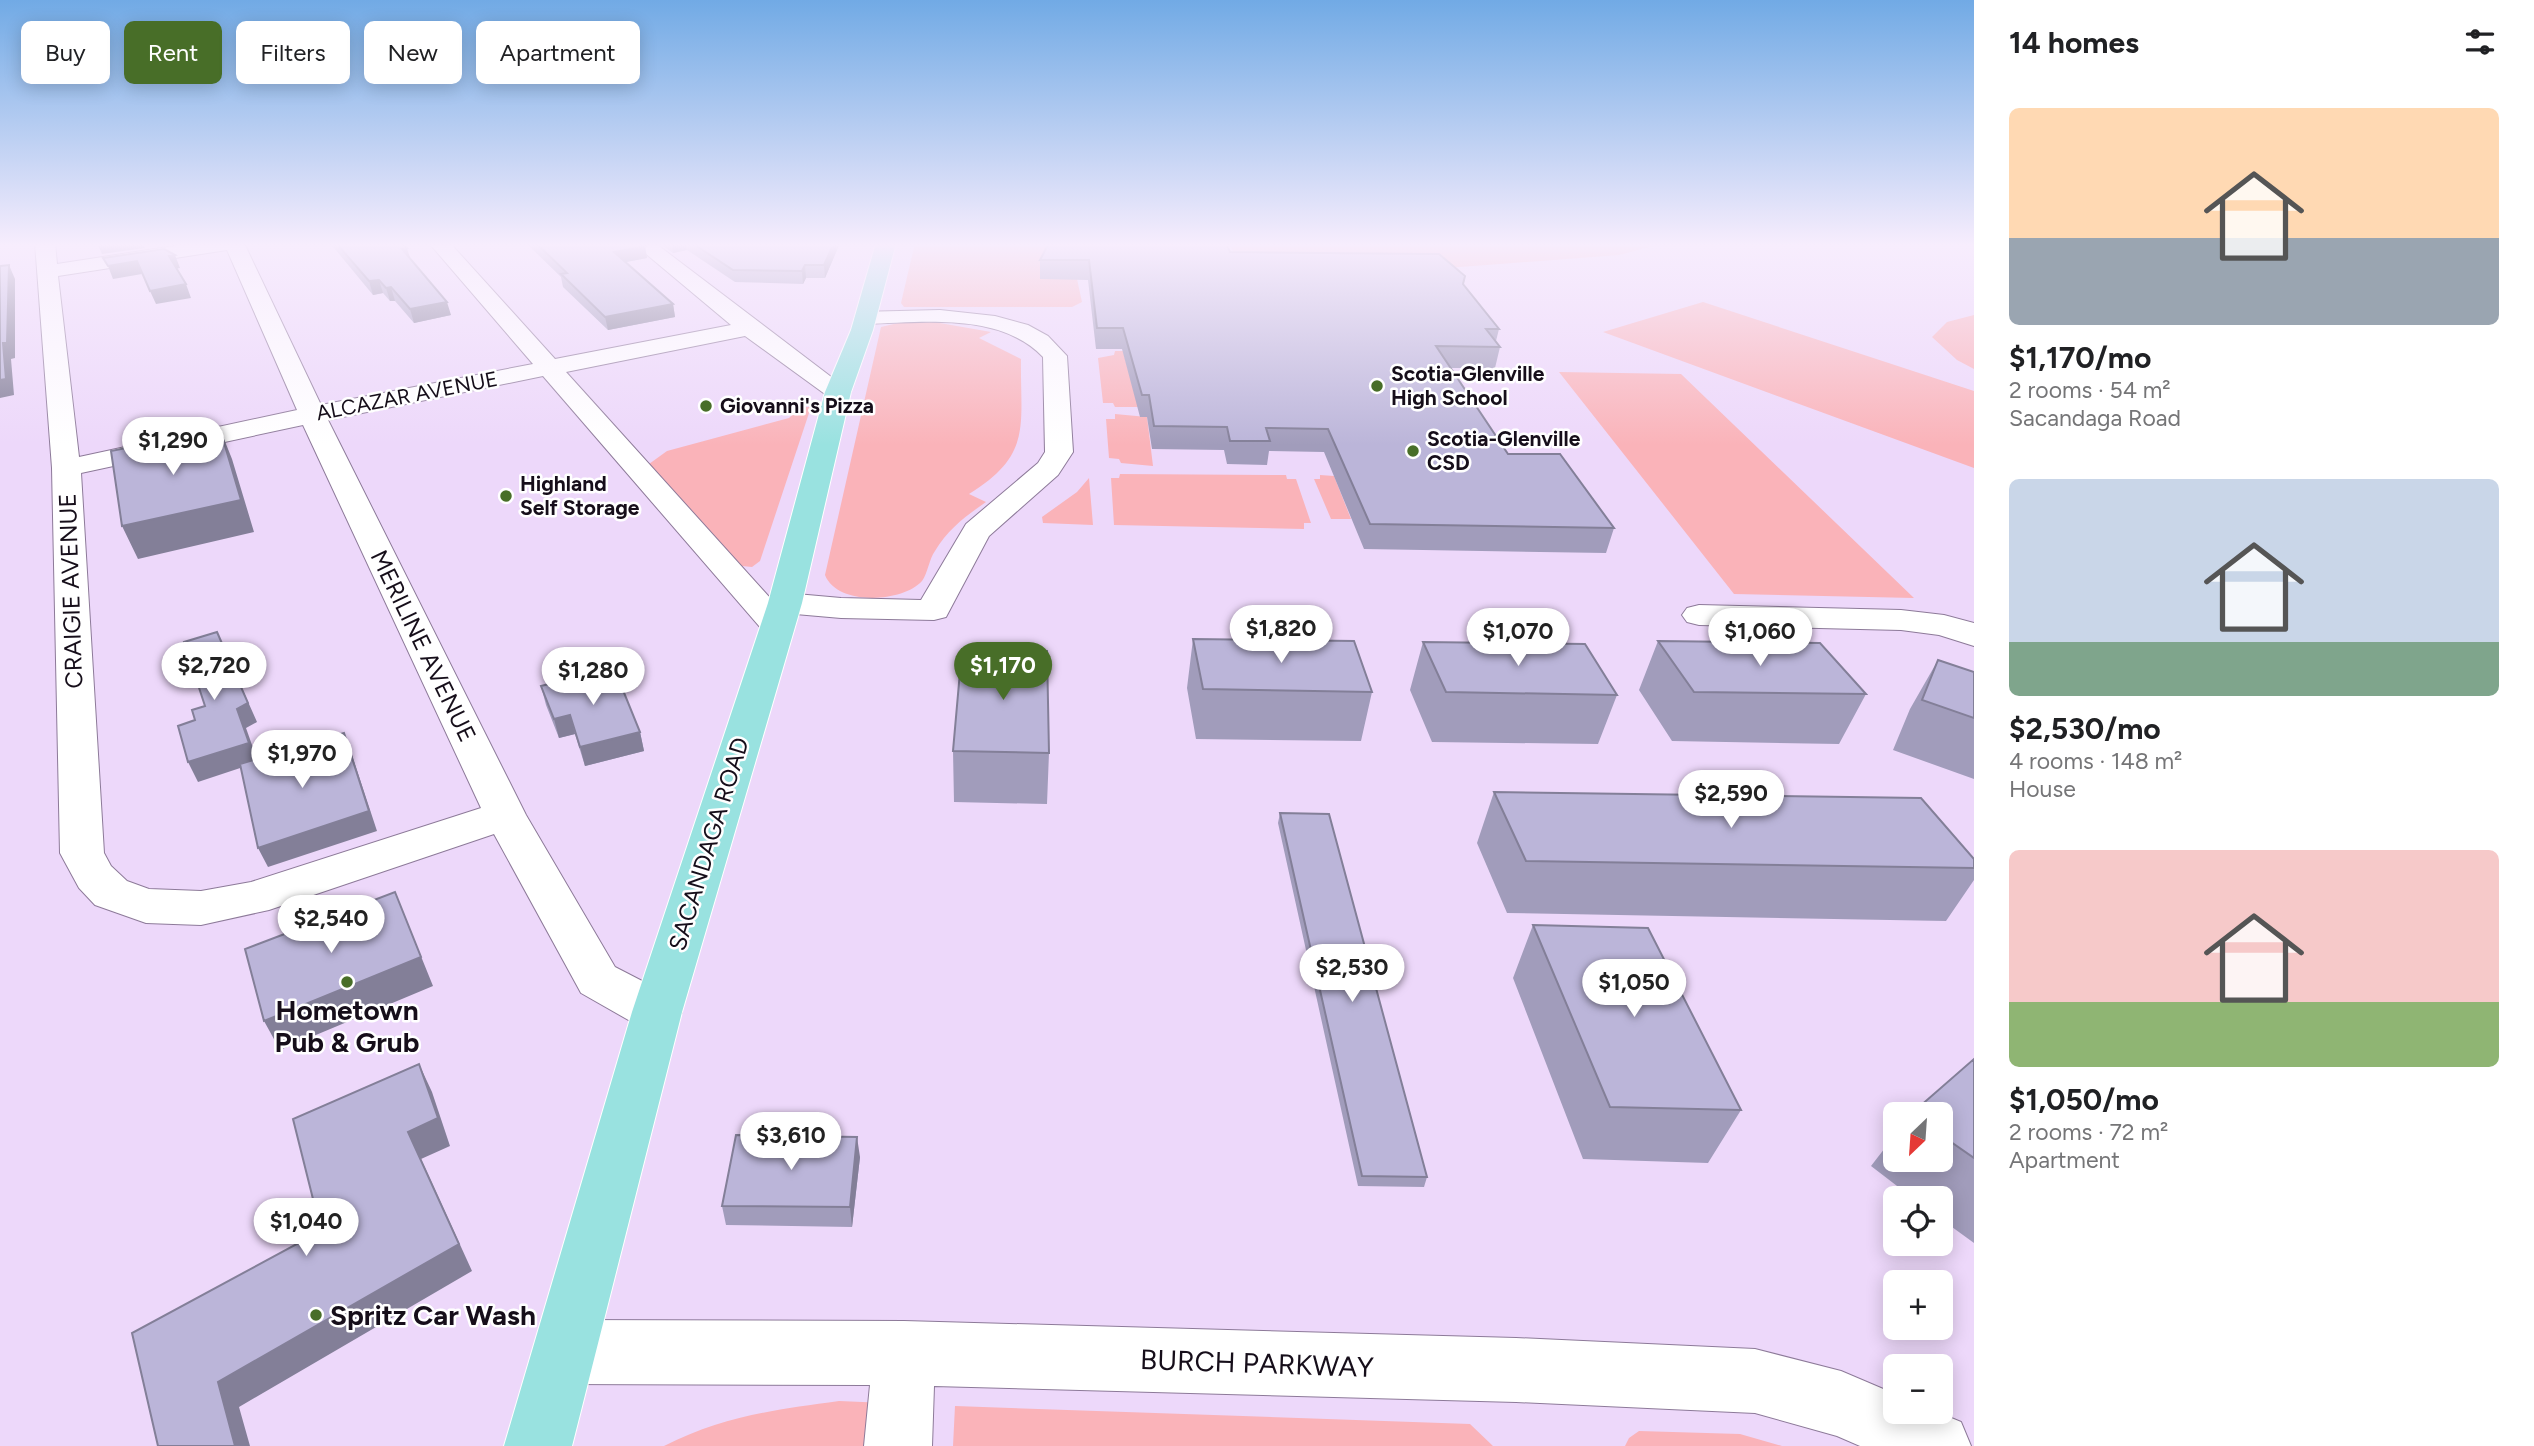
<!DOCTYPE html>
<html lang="en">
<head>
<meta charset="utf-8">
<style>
	:root { --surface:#fff; --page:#f6f6f6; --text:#202124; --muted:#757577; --accent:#486e28 }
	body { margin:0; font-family:Figtree,sans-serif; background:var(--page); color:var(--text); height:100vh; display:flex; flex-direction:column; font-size:26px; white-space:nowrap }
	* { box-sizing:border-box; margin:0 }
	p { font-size:23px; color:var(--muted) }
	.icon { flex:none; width:38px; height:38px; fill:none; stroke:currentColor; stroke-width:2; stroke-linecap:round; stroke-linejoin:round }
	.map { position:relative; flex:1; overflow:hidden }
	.panel { display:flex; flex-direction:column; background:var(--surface); width:560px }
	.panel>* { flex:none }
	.banner { position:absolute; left:21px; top:21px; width:665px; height:63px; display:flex; gap:14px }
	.needle { width:46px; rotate:205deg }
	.controls { position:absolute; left:1883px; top:1102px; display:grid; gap:14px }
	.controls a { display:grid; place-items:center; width:70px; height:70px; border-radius:10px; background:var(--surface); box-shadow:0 4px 18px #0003; font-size:35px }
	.price { position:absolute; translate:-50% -60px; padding:0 16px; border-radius:24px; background:#fff; color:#222; font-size:23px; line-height:46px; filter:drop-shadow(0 2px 4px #0008) }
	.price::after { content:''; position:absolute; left:50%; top:42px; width:21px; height:16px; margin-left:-10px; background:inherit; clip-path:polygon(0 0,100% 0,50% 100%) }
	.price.active { background:var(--accent); color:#fff }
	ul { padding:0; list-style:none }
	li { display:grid; align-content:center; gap:14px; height:371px; padding:0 35px }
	li span { display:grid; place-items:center; height:217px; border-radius:10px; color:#555 }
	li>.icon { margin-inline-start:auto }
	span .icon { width:126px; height:126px; fill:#fffc; stroke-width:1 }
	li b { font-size:30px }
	h2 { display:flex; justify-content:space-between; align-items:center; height:84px; padding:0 35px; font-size:30px }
	.pill { padding:0 24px; border-radius:10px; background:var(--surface); box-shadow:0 4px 18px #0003; font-size:24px; line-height:63px }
	.pill.active { background:var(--accent); color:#fff }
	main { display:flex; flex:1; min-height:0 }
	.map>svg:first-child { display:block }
</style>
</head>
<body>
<main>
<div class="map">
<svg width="1974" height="1446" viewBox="0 0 1974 1446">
	<rect width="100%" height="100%" fill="#edd8fa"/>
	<path fill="#fab3b9" d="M 915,243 L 1050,243 L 1077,279 L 1082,302 L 1072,307 L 904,307 L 901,303 Z
		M 1230,243 L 1665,243 L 1619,255 L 1446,268 L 1238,265 Z
		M 1703,302 L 1974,391 L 1974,468 L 1603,332 Z
		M 1974,315 L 1974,369 L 1957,360 L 1932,337 L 1947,322 Z
		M 934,322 L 991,332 L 979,338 L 1021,359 C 1020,425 1033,455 969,494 L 986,502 C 966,516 948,529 935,551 C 929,559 928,573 922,581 C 902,603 837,606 825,575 L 881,327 L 898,323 Z
		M 1115,351 L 1123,351 L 1138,407 L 1115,407 L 1113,403 L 1103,403 L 1098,358 L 1114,355 Z
		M 1559,372 L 1681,374 L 1914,598 L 1734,594 Z
		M 800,407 L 811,407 L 760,561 L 752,567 L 742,566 L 650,469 L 649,464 L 667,451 L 789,418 Z
		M 1115,414 L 1147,417 L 1153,466 L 1121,463 L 1119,459 L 1109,458 L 1106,419 L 1115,419 Z
		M 1120,474 L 1286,475 L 1287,479 L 1296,479 L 1311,523 L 1304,523 L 1304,529 L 1114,525 L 1111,478 L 1119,478 Z
		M 1320,475 L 1334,476 L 1351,519 L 1331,519 L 1314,479 L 1320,479 Z
		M 1089,478 L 1093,525 L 1043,523 L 1042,517 L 1077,492 Z
		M 839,1401 L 886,1403 L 886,1446 L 664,1446 C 724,1416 774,1410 839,1401 Z
		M 955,1406 L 1470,1424 L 1493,1446 L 953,1446 Z
		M 1639,1431 L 1740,1434 L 1782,1446 L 1625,1446 L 1629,1438 Z"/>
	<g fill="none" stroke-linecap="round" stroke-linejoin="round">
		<g stroke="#8d7a99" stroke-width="2">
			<path id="minor" d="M 35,243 L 55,243 L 57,264 L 194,243 L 244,243 L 321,405 L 533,364 L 429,243 L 450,243 L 555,359 L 731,325 L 633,243 L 655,243 L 851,392 L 847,397 L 838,400 L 829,397 L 745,336 L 566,372 L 771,599 L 785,593 L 841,598 L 921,600 L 966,524 L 1038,463 L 1045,452 L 1043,357 C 1000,312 923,322 866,324 L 858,322 L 855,317 L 858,312 L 940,310 L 995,316 L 1028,325 L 1048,336 L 1067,356 L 1073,452 L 1058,475 L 989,536 L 946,617 L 934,620 L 841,618 L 784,613 L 794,626 L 789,633 L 777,636 L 765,633 L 543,376 L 328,420 L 526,815 L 615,967 L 675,998 L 682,1012 L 675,1026 L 657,1032 L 639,1026 L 581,993 L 494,834 L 269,910 L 201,925 L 146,923 L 95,905 L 79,888 L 60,853 L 52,468 ZM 227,250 L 297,410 L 79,457 L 58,276 ZM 303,425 L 481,808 L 251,882 L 201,891 L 149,889 L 127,881 L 111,866 L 104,853 L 81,473 Z
				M 1699,605 L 1901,610 L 1944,615 L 1974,623 L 1974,646 L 1939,635 L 1901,630 L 1699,625 L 1687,622 L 1682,615 L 1687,608 Z
				M 565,1320 L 904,1321 L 1516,1338 L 1755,1349 L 1841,1371 L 1895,1394 L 1895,1412 L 1937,1412 L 1961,1422 L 1971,1446 L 1860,1446 L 1837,1436 L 1755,1413 L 1516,1402 L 934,1386 L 932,1446 L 864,1446 L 870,1385 L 565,1384 L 543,1374 L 533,1352 L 543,1330 Z"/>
		</g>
		<g stroke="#fff" stroke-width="2">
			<path id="major" d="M 876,243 L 896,243 L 873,330 L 851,392 L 802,603 L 682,1012 L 572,1446 L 504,1446 L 632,1012 L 768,603 L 825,392 L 851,330 Z"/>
		</g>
		<use href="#minor" fill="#fff" fill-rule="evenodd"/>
		<use href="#major" fill="#99e2e0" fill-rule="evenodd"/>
	</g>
	<path fill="#a19cbb" d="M 330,243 L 402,243 L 410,259 L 451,315 L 414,323 L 395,301 L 390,301 L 383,293 L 373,295 Z
		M 526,243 L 641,243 L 645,246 L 647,258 L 625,262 L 673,304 L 675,317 L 608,330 L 563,287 L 561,277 Z
		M 659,243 L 840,243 L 825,278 L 806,278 L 803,284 L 735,282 L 687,250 L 673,253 Z
		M 1230,252 L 1463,284 L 1499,329 L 1496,341 L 1500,347 L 1495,368 L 1450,368 L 1508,454 L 1614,528 L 1606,553 L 1364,549 L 1324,452 L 1269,451 L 1267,465 L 1227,464 L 1224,450 L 1152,449 L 1147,417 L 1140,417 L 1122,349 L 1096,349 L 1088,280 L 1040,279 L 1040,260 Z
		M 1193,639 L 1372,692 L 1361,741 L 1196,739 L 1187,688 Z
		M 1658,641 L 1866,694 L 1839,744 L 1672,741 L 1639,690 Z
		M 1423,642 L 1617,695 L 1598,744 L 1432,742 L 1410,690 Z
		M 1938,660 L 1974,672 L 1974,779 L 1893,750 L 1910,709 Z
		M 541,686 L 640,732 L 644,751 L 585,766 L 575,734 L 559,738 L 546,705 Z
		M 953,751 L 1049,753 L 1047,804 L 954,802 Z
		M 1494,792 L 1974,859 L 1974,880 L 1946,921 L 1507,913 L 1477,843 Z
		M 1280,813 L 1427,1177 L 1424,1187 L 1358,1186 L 1278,823 Z
		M 1533,925 L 1741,1110 L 1708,1163 L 1583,1159 L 1513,978 Z
		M 1974,1059 L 1974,1243 L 1941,1219 L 1941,1199 L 1914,1199 L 1871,1166 L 1895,1135 L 1895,1160 L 1941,1160 L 1941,1115 L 1910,1115 Z
		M 860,1157 L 852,1227 L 726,1225 L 722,1206 Z"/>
	<path fill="#837f98" d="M 97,243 L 146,243 L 146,244 L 143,245 L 145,248 L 102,254 Z
		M 671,243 L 686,243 L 687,250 L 673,253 Z
		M 834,243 L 840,243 L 825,278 L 824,265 Z
		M 645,246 L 647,258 L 616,264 L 614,252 Z
		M 407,248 L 411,261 L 402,249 Z
		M 175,255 L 180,268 L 174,269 L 169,256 Z
		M 137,261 L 142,274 L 113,279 L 108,266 Z
		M 9,265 L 15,279 L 15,358 L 11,359 L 14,395 L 0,398 L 0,380 Z
		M 805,265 L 806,278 L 803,284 L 802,271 Z
		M 379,280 L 383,293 L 373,295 L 369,281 Z
		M 186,284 L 191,298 L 156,304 L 150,291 Z
		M 391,287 L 395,301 L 390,301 L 386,288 Z
		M 447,302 L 451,315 L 414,323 L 410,309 Z
		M 673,304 L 675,317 L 608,330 L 605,317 Z
		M 220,429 L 232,459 L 254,532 L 138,559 L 122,526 Z
		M 217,632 L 257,722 L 246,728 L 258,762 L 198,782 L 188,762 L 237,709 Z
		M 570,715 L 575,734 L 559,738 L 554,719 Z
		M 640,732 L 644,751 L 585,766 L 580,747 Z
		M 344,733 L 351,752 L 377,831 L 268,867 L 258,848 Z
		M 395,892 L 433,986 L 280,1050 L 264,1021 Z
		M 419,1064 L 432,1092 L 450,1146 L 421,1159 L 472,1271 L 239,1407 L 250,1446 L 235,1446 L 218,1382 L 408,1132 Z
		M 857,1137 L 860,1157 L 852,1227 L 850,1207 Z"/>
	<path fill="#bbb5d9" stroke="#837f98" stroke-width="2" d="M 336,243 L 402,243 L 407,248 L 402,249 L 447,302 L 410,309 L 391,287 L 386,288 L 379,280 L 369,281 Z
		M 536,243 L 641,243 L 645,246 L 614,252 L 673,304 L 605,317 L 561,274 L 567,273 Z
		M 692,243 L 834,243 L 824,265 L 805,265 L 802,271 L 733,270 Z
		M 1049,243 L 1226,243 L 1230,252 L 1439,254 L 1465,276 L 1463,284 L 1499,329 L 1486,329 L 1500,347 L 1436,346 L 1508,454 L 1560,454 L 1614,528 L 1370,524 L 1328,429 L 1266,428 L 1270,441 L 1230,441 L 1227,427 L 1154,426 L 1149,395 L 1142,395 L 1123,328 L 1097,328 L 1089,260 L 1040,260 Z
		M 164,249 L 175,255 L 169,256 L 186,284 L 150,291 L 137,261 L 108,266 L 103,258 Z
		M 9,265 L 7,343 L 3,343 L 6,379 L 0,380 L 0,266 Z
		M 220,429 L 241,500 L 122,526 L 111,451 Z
		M 217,632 L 248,703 L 237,709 L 249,743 L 188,762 L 178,726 L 195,720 L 192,710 L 205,706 L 184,642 Z
		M 1193,639 L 1354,641 L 1372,692 L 1203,689 Z
		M 1658,641 L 1820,643 L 1866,694 L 1694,692 Z
		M 1423,642 L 1585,644 L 1617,695 L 1446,692 Z
		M 962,649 L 1047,651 L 1049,753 L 953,751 Z
		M 1938,660 L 1974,672 L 1974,718 L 1922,700 Z
		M 614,668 L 640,732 L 580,747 L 570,715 L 554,719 L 541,686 Z
		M 344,733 L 369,811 L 258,848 L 240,764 Z
		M 1494,792 L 1921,798 L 1974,859 L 1974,868 L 1526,861 Z
		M 1280,813 L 1329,814 L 1427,1177 L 1362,1176 Z
		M 395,892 L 421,957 L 264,1021 L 245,949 Z
		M 1533,925 L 1648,928 L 1741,1110 L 1610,1107 Z
		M 1974,1059 L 1974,1158 L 1941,1135 L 1941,1115 L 1913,1115 L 1911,1114 Z
		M 419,1064 L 438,1118 L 408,1132 L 459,1244 L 218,1382 L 235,1446 L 158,1446 L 132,1333 L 321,1231 L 293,1119 Z
		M 736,1135 L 857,1137 L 850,1207 L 722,1206 Z"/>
	<linearGradient id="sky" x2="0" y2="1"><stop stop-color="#71aae5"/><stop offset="0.55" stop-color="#f7edfd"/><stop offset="1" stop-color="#f7edfd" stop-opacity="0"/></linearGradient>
	<rect width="1974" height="445" fill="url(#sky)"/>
	<g fill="#486e28" stroke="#fff" stroke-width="2.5">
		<circle cx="1377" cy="386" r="7"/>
		<circle cx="706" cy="406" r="7"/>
		<circle cx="1413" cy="451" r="7"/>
		<circle cx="506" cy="496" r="7"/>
		<circle cx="347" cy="982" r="7"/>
		<circle cx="316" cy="1315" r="7"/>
	</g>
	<g text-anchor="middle" stroke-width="5" stroke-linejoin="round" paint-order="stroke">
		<g font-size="21" font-weight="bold" fill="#160e1a" stroke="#fff" text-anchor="start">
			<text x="1391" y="381">Scotia-Glenville<tspan x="1391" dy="24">High School</tspan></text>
			<text x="720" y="413">Giovanni's Pizza</text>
			<text x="1427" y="446">Scotia-Glenville<tspan x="1427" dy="24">CSD</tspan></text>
			<text x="520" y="491">Highland<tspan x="520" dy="24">Self Storage</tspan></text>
		</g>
		<g font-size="21" fill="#160e1a" stroke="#fff">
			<text transform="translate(407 396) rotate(-11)" y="7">ALCAZAR AVENUE</text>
		</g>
		<g font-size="24" fill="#160e1a" stroke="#fff">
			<text transform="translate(71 591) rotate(-92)" y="8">CRAIGIE AVENUE</text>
			<text transform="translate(423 646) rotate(64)" y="8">MERILINE AVENUE</text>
			<text transform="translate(709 844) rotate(-73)" y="8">SACANDAGA ROAD</text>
		</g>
		<g font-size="28" font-weight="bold" fill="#160e1a" stroke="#fff">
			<text x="347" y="1020">Hometown<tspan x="347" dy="32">Pub &amp; Grub</tspan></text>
			<text x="330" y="1325" text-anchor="start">Spritz Car Wash</text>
		</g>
		<g font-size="28" fill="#160e1a" stroke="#fff">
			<text transform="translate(1257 1363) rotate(2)" y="10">BURCH PARKWAY</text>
		</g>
	</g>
</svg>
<div class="controls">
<a><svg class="needle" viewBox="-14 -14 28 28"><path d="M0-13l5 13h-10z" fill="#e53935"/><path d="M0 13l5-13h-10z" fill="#757577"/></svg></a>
<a><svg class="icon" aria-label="locate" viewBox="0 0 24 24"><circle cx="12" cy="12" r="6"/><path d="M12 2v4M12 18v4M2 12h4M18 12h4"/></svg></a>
<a>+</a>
<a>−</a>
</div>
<b class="price" style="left:173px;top:477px">$1,290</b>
<b class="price" style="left:1281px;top:665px">$1,820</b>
<b class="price" style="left:1518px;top:668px">$1,070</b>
<b class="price" style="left:1760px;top:668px">$1,060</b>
<b class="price" style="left:214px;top:702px">$2,720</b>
<b class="price active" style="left:1003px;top:702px">$1,170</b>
<b class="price" style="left:593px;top:707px">$1,280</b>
<b class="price" style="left:302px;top:790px">$1,970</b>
<b class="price" style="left:1731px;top:830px">$2,590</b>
<b class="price" style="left:331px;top:955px">$2,540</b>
<b class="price" style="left:1352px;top:1004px">$2,530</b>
<b class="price" style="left:1634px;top:1019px">$1,050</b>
<b class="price" style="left:791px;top:1172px">$3,610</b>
<b class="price" style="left:306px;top:1258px">$1,040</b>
<div class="banner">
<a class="pill">Buy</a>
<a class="pill active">Rent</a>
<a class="pill">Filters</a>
<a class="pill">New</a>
<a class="pill">Apartment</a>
</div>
</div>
<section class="panel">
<h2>14 homes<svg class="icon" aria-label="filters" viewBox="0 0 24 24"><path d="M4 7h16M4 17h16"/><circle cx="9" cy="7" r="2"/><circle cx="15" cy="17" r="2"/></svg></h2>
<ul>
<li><span style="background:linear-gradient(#ffd9b3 60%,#9aa5b1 0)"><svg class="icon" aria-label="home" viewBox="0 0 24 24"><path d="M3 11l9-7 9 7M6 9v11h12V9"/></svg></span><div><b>$1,170/mo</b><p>2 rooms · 54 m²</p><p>Sacandaga Road</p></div></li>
<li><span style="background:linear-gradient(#c9d6e8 75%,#7fa58c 0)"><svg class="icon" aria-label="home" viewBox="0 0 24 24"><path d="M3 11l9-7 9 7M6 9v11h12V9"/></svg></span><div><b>$2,530/mo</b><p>4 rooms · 148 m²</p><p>House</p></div></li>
<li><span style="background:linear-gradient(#f6c9c9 70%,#8fb573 0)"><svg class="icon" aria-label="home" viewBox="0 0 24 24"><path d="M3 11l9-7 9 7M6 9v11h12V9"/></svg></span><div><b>$1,050/mo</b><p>2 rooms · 72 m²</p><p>Apartment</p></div></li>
</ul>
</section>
</main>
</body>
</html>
